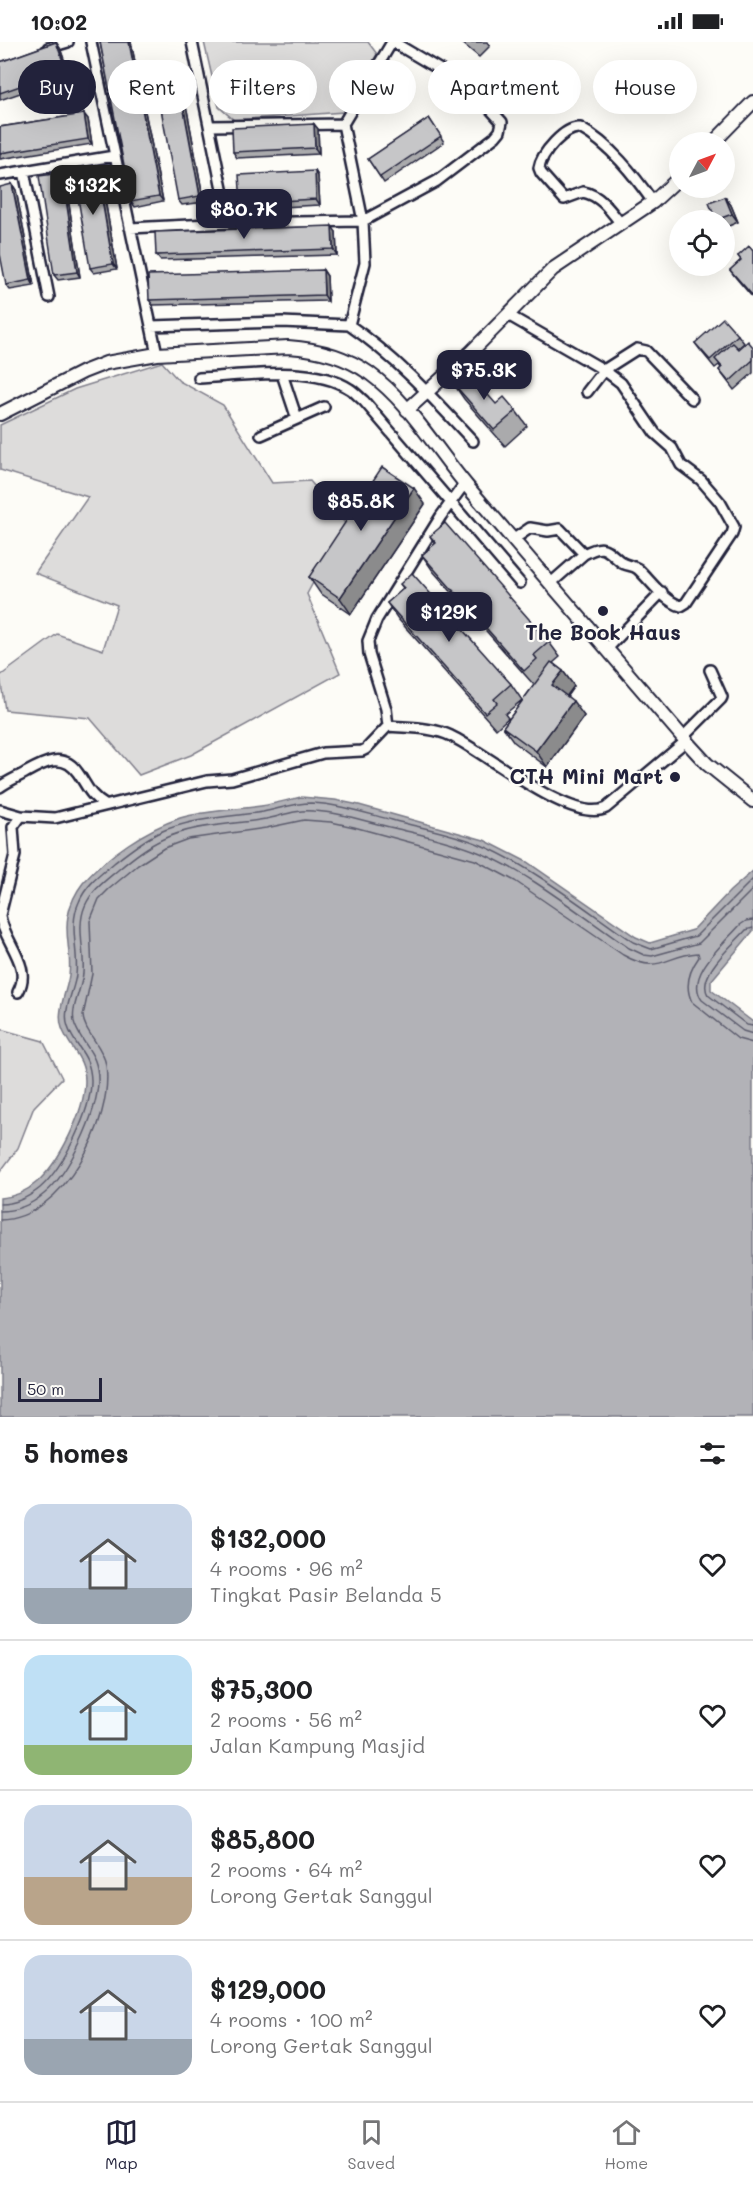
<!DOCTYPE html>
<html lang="en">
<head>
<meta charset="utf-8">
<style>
	:root { --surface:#fff; --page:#f6f6f6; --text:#202124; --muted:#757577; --line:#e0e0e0; --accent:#22223b }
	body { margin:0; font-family:Mali,sans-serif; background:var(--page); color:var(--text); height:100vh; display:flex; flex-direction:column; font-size:22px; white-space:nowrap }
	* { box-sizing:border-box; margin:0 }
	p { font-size:20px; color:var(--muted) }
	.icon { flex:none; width:33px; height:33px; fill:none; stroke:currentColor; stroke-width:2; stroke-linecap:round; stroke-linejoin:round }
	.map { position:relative; height:1375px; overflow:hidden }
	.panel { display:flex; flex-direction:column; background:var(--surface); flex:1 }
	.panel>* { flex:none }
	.banner { position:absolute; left:18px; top:18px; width:717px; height:54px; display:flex; gap:12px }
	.needle { width:39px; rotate:49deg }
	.buttons { position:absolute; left:669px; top:90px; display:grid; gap:12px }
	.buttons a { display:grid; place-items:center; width:66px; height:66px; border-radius:50%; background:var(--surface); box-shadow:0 6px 24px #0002; font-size:30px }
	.scale { position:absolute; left:18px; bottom:15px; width:84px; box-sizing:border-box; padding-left:6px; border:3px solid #22223b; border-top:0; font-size:16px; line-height:21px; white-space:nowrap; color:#22223b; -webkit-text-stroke:4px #fdfcf7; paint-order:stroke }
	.price { position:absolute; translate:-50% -51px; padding:0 14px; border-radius:12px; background:var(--accent); color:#fff; font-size:20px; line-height:39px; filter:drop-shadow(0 2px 3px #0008) }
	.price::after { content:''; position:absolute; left:50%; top:36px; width:18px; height:14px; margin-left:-9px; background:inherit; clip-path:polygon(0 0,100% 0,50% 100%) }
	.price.current { background:#222; color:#fff }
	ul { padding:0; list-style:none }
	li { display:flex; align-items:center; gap:18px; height:150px; padding:0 24px }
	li+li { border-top:2px solid var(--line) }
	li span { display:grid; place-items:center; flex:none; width:168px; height:120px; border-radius:18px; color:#555 }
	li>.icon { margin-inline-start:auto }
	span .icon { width:72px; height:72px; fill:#fffc; stroke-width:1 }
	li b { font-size:26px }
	h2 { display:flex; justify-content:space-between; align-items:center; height:72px; padding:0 24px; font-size:26px }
	.pill { padding:0 21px; border-radius:27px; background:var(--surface); box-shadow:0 6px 24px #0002; font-size:21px; line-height:54px }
	.pill.current { background:var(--accent); color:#fff }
	.status { display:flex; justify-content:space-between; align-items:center; height:42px; padding:0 30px; background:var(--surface); direction:ltr }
	.status svg { height:16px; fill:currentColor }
	.dock { display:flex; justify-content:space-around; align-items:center; height:84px; border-top:2px solid var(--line); background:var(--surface); font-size:16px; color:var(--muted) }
	.dock a { display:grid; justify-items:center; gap:3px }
	.dock .current { color:var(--accent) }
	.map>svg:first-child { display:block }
</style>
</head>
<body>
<div class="status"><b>10:02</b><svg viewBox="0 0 49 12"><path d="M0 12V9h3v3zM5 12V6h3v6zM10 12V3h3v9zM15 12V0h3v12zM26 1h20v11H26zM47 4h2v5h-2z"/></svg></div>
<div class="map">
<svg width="753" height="1375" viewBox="0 0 753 1375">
	<rect width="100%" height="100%" fill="#fdfcf7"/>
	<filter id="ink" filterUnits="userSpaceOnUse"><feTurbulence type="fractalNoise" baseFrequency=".0167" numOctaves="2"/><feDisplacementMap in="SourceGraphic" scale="12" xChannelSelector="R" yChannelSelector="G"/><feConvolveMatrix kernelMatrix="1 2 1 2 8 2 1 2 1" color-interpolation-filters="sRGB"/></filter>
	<g filter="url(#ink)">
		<path fill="#dddcdb" stroke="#807f8b" stroke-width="1.5" d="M 204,0 L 368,0 L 377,12 L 344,70 L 234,78 L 219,65 Z
			M 162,320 L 179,339 L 223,363 L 272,441 L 310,439 L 345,481 L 307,552 L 340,631 L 191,713 L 139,733 L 90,676 L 5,668 L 0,634 L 57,592 L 103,608 L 117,563 L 35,531 L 88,455 L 0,428 L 0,383 L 75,347 Z
			M 0,987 L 43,999 L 62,1036 L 34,1065 L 18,1106 L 0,1130 Z"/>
		<path fill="#b2b2b7" stroke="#787885" stroke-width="1.5" d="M 301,755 L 335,758 L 359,763 L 484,798 L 527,820 L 636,895 L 650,901 L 693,888 L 730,849 L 753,829 L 753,889 L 711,939 L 711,948 L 753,980 L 753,1375 L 0,1375 L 0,1156 C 13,1155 27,1149 37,1140 C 59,1121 85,1069 85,1039 C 85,1015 69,1006 62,986 C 56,970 67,949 69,933 C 72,913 64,893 68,874 C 70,863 76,850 83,841 C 108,813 145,788 180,776 C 206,768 235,768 261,764 C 274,762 288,758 301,755 Z"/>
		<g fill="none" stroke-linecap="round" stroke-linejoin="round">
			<path stroke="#5c5c6d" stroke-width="1.5" d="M 753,878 L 746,879 L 740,883 C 725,901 684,933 702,958 L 743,989 L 753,992
				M 753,886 L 746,888 C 733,903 696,933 708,953 L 747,983 L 753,984
				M 0,1162 C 14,1162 29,1155 40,1146 C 63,1126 92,1068 91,1038 C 90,1011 75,1006 68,985 C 62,969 74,949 76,933 C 79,908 68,884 79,860 C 86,843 100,833 114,821 C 128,810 143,798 158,791 C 191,776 228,775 263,770 C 279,767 294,761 311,761 C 338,762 365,771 392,778 C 421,786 453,791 481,803 C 533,825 586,868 633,900 L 651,907 L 696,894 L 753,837
				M 0,1169 C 16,1169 32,1162 44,1152 C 69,1132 97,1072 98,1040 C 99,1011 84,1006 75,983 C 69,968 82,947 83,931 C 85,908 76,885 85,864 C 92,848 105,839 118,828 C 131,817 146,805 161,798 C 194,782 231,783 266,777 C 281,774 297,767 313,769 C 340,770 367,780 394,786 C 422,793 451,799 478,810 C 529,830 583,875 629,906 L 644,913 L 652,914 L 699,901 L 753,847
				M 0,1178 C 63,1177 114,1079 106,1023 C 103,1004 84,990 83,974 L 92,932 L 90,879 L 99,857 L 109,847 L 138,823 L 164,806 L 188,797 L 266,786 L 304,778 L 331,780 L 354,785 L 475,818 L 515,839 L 623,913 C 661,934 664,913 698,911 L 699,915 C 689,929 684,944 692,960 L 738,997 L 753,1001"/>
			<g stroke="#22223b" stroke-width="14">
				<path id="street" d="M 91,0 L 157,312
					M 192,0 L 229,181
					M 392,0 L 343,82 L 363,179 L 365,221 L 349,283 C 396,315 434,357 473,399
					M 48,6 L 68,0
					M 210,84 L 343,82
					M 24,129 L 49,255
					M 0,133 L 114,114
					M 621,182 C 611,169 600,153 583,150 L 564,157 L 541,131 L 539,126 C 541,112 565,84 580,86 C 610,102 634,133 653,160
					M 130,186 L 229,181 L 363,179 L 437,139 L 495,95 L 500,89 L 502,80 L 471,46 L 393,0
					M 508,273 L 604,328 L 621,341 L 655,391 L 672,406 L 681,423 L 701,438 L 720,460 L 734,485 L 732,492 L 686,561 L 681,564 C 664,559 651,539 638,527 C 633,523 626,524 621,520 C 605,507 605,501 584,512 L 560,487 L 548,489 L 530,486 L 514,497
					M 151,284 L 282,280 L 349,283
					M 282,332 L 297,377
					M 199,336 C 243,334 312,322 350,347 C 355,350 359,355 364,359 L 520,541
					M 587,350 L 604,328 L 637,307 L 646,309 L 692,357
					M 261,393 L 324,365
					M 551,541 L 584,512
					M 607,607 L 662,550
					M 388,684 C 408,686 433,685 451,694 C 485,710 572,783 606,766 L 686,699
					M 388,684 L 386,667 L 369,612 L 368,599 L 377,577 L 441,474 L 465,441
					M 683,695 L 721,657 L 722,655 L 710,628
					M 0,745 C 8,739 16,736 25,731 C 43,721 63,709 78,731 C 88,745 89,753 105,763
					M 0,768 L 21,774 L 55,776 L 207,739 L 232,737 L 323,711 L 362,709 L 366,707 L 388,684
					M 0,873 L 15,813 L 13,785 L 21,774
					M 0,874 C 4,900 33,924 18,950"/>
			</g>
			<g stroke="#22223b" stroke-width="16">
				<path id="secondary" d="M 714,100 L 753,60
					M 407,368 L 470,311 L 553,227 L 653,160 L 680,135
					M 0,372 L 83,330 L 106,321 L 157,312 L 288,305 C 317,307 345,314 369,331 C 409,360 435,406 467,444 C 540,529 612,614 686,699 L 707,722 L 753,759"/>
			</g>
			<use href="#street" stroke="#fdfcf7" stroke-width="9"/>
			<use href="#secondary" stroke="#fdfcf7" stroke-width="12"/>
		</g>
		<path fill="#aaaaac" stroke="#22223b" stroke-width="1.5" d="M 56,0 L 60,6 L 70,34 L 0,58 L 0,20 Z
			M 100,0 L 131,0 L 163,159 L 135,165 L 131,159 Z
			M 461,0 L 487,0 L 490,4 L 479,15 Z
			M 183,63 L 187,68 L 204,160 L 182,163 L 178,158 Z
			M 84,72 L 88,77 L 92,102 L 0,117 L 0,85 Z
			M 429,76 L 444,100 L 384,141 L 368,117 Z
			M 314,82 L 318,87 L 319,112 L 237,116 L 233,110 Z
			M 100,129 L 117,227 L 94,231 L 90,226 Z
			M 315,129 L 318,134 L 320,163 L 244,167 L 241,161 Z
			M 62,131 L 65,136 L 80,235 L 58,238 L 54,233 Z
			M 12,142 L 16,148 L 34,244 L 10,248 L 6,243 Z
			M 725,155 L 731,163 L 738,180 L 724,186 L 724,178 L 716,178 Z
			M 336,190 L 337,213 L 160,218 L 156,213 Z
			M 753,209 L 753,256 L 736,236 L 730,228 L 741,218 L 738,214 Z
			M 323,228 L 327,234 L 328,259 L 153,263 L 149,258 Z
			M 738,293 L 744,301 L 738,306 L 739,307 L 753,305 L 753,331 L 734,348 L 719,328 L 721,326 L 719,323 L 715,326 L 701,309 L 695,301 Z
			M 453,341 L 496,362 L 516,369 L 527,384 L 505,404 L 464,357 Z
			M 425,462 L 351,572 L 320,551 L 309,535 Z
			M 430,494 L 549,600 L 560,615 L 553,621 L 563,629 L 574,644 L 567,654 L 584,674 L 547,725 L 514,700 L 503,685 L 534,643 L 433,529 L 422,513 L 435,502 Z
			M 400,542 L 511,642 L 522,658 L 505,672 L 508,676 L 496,687 L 398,577 L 387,561 L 404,547 Z"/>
		<path fill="#8b8b8c" stroke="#22223b" stroke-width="1.5" d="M 56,0 L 60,6 L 70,34 L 66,28 Z
			M 129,0 L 131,0 L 163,159 L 159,154 Z
			M 183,63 L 187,68 L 204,160 L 200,154 Z
			M 84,72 L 88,77 L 92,102 L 88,97 Z
			M 314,82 L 318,87 L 319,112 L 315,106 Z
			M 96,123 L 100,129 L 117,227 L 113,222 Z
			M 315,129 L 318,134 L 320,163 L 316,157 Z
			M 62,131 L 65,136 L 80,235 L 77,230 Z
			M 12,142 L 16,148 L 34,244 L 31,238 Z
			M 725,155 L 731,163 L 738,180 L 732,172 Z
			M 332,184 L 336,190 L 337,213 L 333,207 Z
			M 323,228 L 327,234 L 328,259 L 324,253 Z
			M 414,446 L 425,462 L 351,572 L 340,556 Z
			M 563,629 L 574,644 L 563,659 L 552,643 Z
			M 573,659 L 584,674 L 547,725 L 536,709 Z"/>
		<path fill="#c6c6c8" stroke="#22223b" stroke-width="1.5" d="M 56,0 L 66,28 L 0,51 L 0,20 Z
			M 100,0 L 129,0 L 159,154 L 131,159 Z
			M 183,63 L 200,154 L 178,158 L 161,67 Z
			M 84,72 L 88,97 L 0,111 L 0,85 Z
			M 429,76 L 441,94 L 380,135 L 368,117 Z
			M 314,82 L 315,106 L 233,110 L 232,86 Z
			M 96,123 L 113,222 L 90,226 L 73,127 Z
			M 315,129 L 316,157 L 241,161 L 239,133 Z
			M 62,131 L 77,230 L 54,233 L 39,134 Z
			M 12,142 L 31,238 L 6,243 L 0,212 L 0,145 Z
			M 725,155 L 732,172 L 716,178 L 709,161 Z
			M 332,184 L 333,207 L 156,213 L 155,190 Z
			M 749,204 L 753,209 L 753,254 L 730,228 L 741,218 L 738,214 Z
			M 323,228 L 324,253 L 149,258 L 148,233 Z
			M 723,276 L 738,293 L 710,318 L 695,301 Z
			M 748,299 L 753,305 L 753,318 L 729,340 L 719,328 L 722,325 L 715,317 L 733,301 L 739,307 Z
			M 467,329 L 496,362 L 504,355 L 516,369 L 494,388 L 453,341 Z
			M 382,425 L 414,446 L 340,556 L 309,535 Z
			M 445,481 L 549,600 L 534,613 L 537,617 L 524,629 L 422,513 L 436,501 L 430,494 Z
			M 412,531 L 511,642 L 494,657 L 497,661 L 485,671 L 387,561 L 404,546 L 400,542 Z
			M 551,620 L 563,629 L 552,643 L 573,659 L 536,709 L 503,685 Z"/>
	</g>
	<g fill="#22223b" stroke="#fdfcf7" stroke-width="2">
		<circle cx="603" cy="569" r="6"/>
		<circle cx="675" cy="735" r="6"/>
	</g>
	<g text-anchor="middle" stroke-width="4.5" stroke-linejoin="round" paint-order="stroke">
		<g font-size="21" font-weight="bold" fill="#22223b" stroke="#fdfcf7">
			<text x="603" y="598">The Book Haus</text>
			<text x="663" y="742" text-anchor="end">CTH Mini Mart</text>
		</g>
	</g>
</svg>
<div class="buttons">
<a><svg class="needle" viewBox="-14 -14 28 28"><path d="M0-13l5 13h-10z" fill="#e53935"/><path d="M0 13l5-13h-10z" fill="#757577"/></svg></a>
<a><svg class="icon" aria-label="locate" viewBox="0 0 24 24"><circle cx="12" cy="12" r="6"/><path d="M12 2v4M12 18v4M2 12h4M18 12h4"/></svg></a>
</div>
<div class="scale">50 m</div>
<b class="price current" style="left:93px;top:174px">$132K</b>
<b class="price" style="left:244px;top:198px">$80.7K</b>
<b class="price" style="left:484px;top:359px">$75.3K</b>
<b class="price" style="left:361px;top:490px">$85.8K</b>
<b class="price" style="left:449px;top:601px">$129K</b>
<div class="banner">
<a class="pill current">Buy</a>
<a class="pill">Rent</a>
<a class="pill">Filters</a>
<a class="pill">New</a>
<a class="pill">Apartment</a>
<a class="pill">House</a>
</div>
</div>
<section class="panel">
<h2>5 homes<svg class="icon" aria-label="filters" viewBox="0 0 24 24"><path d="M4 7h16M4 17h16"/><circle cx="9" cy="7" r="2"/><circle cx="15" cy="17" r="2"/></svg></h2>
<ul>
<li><span style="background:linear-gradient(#c9d6e8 70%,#9aa5b1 0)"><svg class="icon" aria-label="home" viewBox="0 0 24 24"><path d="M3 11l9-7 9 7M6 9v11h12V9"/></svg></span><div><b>$132,000</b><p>4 rooms · 96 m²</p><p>Tingkat Pasir Belanda 5</p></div><svg class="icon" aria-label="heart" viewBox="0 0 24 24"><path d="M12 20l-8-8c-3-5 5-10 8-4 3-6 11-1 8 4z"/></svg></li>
<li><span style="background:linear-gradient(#bfe0f5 75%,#8fb573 0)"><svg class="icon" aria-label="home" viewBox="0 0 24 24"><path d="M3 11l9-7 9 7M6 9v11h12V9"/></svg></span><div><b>$75,300</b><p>2 rooms · 56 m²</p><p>Jalan Kampung Masjid</p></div><svg class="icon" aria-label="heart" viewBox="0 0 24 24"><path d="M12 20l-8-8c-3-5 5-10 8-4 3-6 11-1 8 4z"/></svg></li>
<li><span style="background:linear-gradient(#c9d6e8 60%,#b9a48a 0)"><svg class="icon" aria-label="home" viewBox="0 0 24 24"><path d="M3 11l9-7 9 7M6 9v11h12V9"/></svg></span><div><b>$85,800</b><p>2 rooms · 64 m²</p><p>Lorong Gertak Sanggul</p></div><svg class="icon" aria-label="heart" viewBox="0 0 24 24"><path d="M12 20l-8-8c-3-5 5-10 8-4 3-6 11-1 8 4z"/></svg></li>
<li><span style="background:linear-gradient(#c9d6e8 70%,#9aa5b1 0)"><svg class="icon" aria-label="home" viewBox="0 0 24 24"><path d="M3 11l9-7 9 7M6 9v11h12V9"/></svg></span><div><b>$129,000</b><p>4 rooms · 100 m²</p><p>Lorong Gertak Sanggul</p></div><svg class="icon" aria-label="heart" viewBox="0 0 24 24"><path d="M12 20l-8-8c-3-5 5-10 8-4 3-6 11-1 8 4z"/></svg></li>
</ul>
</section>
<nav class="dock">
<a class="current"><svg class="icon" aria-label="map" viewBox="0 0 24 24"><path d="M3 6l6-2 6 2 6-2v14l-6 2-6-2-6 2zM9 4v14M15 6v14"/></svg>Map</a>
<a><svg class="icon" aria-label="saved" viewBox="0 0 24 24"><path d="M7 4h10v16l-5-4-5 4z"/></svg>Saved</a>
<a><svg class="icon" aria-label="home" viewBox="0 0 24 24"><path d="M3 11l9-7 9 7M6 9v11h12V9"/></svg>Home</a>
</nav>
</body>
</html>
